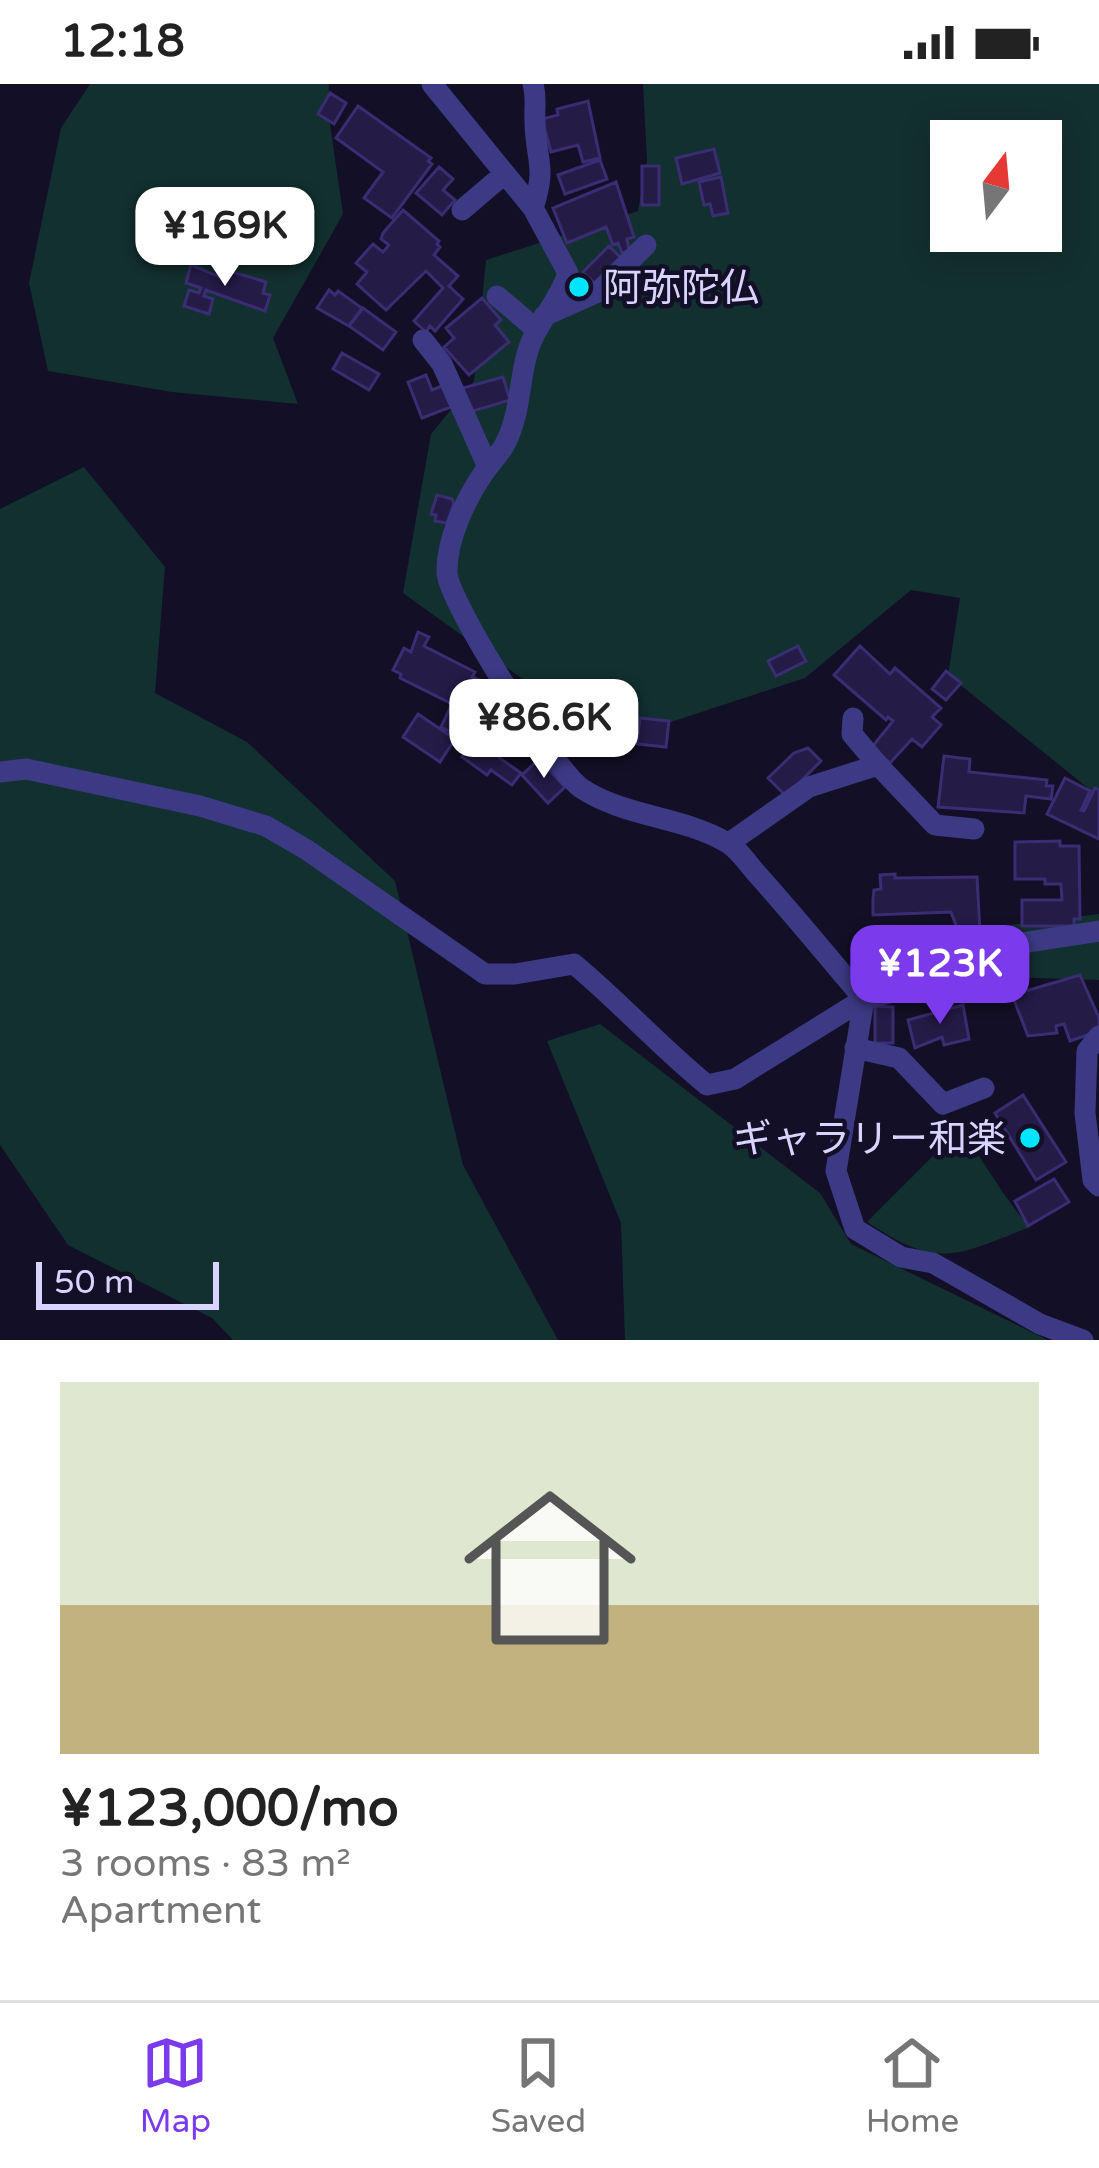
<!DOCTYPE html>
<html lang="en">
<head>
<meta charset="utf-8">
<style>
	:root { --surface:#fff; --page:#f2f2f2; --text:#222; --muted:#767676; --line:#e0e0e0; --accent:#7c3aed }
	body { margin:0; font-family:"Varela Round","Noto Sans JP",sans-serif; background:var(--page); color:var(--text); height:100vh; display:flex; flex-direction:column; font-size:45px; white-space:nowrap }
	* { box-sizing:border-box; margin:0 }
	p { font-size:39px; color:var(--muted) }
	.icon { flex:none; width:66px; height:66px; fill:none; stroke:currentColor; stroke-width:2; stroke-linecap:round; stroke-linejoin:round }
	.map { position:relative; height:1256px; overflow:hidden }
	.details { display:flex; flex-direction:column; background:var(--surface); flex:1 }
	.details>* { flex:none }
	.needle { width:78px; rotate:16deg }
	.fabs { position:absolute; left:930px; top:36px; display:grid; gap:24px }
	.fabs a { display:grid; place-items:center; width:132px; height:132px; border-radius:0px; background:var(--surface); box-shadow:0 6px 30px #0003; font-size:60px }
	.scale { position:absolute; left:36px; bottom:30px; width:183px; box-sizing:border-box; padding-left:12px; border:6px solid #d9d4ff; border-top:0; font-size:33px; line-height:42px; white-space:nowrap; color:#d9d4ff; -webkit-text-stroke:9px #130f26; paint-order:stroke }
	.price { position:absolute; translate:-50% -102px; padding:0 27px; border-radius:24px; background:#fff; color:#222; font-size:39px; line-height:78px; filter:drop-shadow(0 3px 6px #0008) }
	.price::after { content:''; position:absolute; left:50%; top:72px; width:36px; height:27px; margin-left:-18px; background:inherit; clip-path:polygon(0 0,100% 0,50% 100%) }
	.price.on { background:var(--accent); color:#fff }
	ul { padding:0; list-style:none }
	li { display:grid; align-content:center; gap:24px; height:636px; padding:0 60px }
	li span { display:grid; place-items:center; height:372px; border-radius:0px; color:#555 }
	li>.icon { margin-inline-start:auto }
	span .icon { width:216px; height:216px; fill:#fffc; stroke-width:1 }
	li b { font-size:51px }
	.status { display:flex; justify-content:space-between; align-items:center; height:84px; padding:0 60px; background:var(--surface); direction:ltr }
	.status svg { height:33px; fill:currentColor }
	.tab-bar { display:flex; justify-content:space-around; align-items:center; height:168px; border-top:3px solid var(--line); background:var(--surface); font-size:33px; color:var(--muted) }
	.tab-bar a { display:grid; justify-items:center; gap:6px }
	.tab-bar .on { color:var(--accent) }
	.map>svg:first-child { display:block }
</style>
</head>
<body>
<div class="status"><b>12:18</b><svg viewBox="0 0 49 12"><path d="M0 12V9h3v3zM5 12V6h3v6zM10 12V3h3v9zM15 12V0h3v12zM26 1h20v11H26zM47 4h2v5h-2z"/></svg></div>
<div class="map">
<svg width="1099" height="1256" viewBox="0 0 1099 1256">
	<rect width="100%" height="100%" fill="#130f26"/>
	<path fill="#12302f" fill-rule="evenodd" d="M 90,0 L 329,0 L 328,26 L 343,130 L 273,254 L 298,320 L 172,308 L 48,287 L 29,199 L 61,44 Z
		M 643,0 L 1099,0 L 1099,713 L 948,591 L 960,514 L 911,506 L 805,594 L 610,658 L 403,509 L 431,350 L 474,297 L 486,176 L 638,127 L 647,76 ZM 951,57 L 1041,57 L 1041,147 L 951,147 Z
		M 84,383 L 165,483 L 155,609 L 247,658 L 395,797 L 463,1081 L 558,1256 L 233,1256 L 212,1234 L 68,1161 L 0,1061 L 0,425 Z
		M 1099,830 L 1099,896 L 919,890 L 930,851 Z
		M 600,940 L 820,1109 L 851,1160 L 1048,1256 L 625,1256 L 621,1139 L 547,957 Z
		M 960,1045 C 985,1077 1002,1113 1030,1143 C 955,1172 939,1186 867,1138 Z"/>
	<path fill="#241b47" stroke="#3b2d73" stroke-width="3" d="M 330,9 L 346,19 L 334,40 L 318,30 Z
		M 588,17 L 600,74 L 583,78 L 578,61 L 551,68 L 542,35 L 558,31 L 557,25 Z
		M 358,22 L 431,74 L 428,77 L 432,80 L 392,134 L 364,114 L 383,88 L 336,54 Z
		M 714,65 L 720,89 L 682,100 L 676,74 Z
		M 600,76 L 607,95 L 565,110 L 558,91 Z
		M 642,82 L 659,82 L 659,121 L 642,121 Z
		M 439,83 L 453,95 L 443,106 L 455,116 L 442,131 L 416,109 Z
		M 721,93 L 728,129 L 713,132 L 710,120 L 704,121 L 699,98 Z
		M 616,98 L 634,153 L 627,155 L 629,167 L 622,169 L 618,159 L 613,161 L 606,143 L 567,159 L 553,124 Z
		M 403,126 L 439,157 L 437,160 L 440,163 L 434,171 L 458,192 L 449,202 L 463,215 L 435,247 L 430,242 L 426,248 L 414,237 L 443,204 L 426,187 L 386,226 L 357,200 L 367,188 L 356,179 L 373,160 L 383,168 L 389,161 L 381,155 L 383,149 Z
		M 609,162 L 621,174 L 595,200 L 583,188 Z
		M 191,181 L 220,193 L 223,185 L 266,198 L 263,209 L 270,211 L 265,227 L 206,206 L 204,212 L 213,215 L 209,230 L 184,222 L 189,206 L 199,209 L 201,204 L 186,199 Z
		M 329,206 L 335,211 L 338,207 L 362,224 L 349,242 L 317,224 Z
		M 482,214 L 501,236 L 495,241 L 509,258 L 469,291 L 444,263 L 454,254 L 446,244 Z
		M 363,224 L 396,248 L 383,266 L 349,242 Z
		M 342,269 L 379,290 L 369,306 L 333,285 Z
		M 426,291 L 432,306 L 442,302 L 451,323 L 422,334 L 408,298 Z
		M 503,293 L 510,316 L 470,328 L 463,304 Z
		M 437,411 L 452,415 L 454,419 L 447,439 L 435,437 L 436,431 L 431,430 Z
		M 418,548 L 429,553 L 424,562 L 475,588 L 472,593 L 492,601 L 473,639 L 467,636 L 459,652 L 441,643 L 452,620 L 400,594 L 401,590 L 393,586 L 404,564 L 411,568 Z
		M 798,562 L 806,577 L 776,592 L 768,577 Z
		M 860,562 L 890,590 L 895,584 L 941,624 L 932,633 L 941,641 L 922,663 L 912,655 L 890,679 L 872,663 L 893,637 L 888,633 L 886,636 L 834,591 Z
		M 946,587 L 961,599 L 946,616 L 932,605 Z
		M 508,622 L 524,648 L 508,658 L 501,647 L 492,652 L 483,637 Z
		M 591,623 L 631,628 L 629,654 L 581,653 L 584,625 Z
		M 418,630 L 455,655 L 440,678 L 403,653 Z
		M 640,634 L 669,637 L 666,663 L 637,660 Z
		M 474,656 L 521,689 L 512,701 L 491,686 L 487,691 L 462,673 Z
		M 808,664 L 821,677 L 786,712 L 768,694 L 794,669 Z
		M 944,672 L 970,675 L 969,688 L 1047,696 L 1046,702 L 1053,702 L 1051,715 L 1026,712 L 1024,729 L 938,723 Z
		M 539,675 L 565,703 L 548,719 L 522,691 Z
		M 1065,694 L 1090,707 L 1081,726 L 1084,727 L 1095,704 L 1099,706 L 1099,755 L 1047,730 Z
		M 1060,757 L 1060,762 L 1079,762 L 1080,835 L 1074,835 L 1074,842 L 1022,842 L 1022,816 L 1062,816 L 1061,800 L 1045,800 L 1045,795 L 1015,795 L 1015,758 Z
		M 895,790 L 895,794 L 977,793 L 980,848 L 959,849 L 951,828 L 873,831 L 873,815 L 874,806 L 881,805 L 880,791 Z
		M 1080,891 L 1099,934 L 1099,947 L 1070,957 L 1064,940 L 1056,942 L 1057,949 L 1028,952 L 1012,911 Z
		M 963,921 L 969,955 L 944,961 L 942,953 L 915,964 L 908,936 Z
		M 875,922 L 893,923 L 893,959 L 875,959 Z
		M 1023,1011 L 1066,1078 L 1036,1096 L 995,1029 Z
		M 1054,1095 L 1069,1118 L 1028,1142 L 1015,1117 Z"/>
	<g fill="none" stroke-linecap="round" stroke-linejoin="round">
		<path stroke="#3d3a85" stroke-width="21" d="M 432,0 L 533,124 L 568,189 C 559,218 535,240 527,270 C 519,299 520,330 506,358 C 501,369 491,378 485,387 C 466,414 446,456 447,489 C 449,519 554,685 581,704 C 624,733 681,732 726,758 C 738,764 748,780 757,790 C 794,831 828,873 864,915
			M 533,124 C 547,82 536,78 535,38 C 534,24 537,15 533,0
			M 462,126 L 503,91
			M 497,212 L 537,246
			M 544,232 L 598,208 L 646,161
			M 423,256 L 442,280 L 488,383
			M 853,634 L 852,650 L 878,681
			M 0,688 L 26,685 L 200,722 L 266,742 L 307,766 L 485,890 L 515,890 L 574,880 C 621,919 660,963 707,1001 L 735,995 L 864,915 L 927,900 L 977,866 L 1099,847
			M 729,759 L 809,703 L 878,681 L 935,741 L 974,745
			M 864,915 L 836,1087 L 855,1145 L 901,1173 L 933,1179 L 1040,1240 L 1083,1256
			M 1099,952 L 1087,967 L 1085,1029 L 1093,1096 L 1099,1102
			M 855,964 L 899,974 L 943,1020 L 984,1004"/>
	</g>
	<g fill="#00e5ff" stroke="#130f26" stroke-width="4.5">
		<circle cx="579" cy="203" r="12"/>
		<circle cx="1030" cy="1054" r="12"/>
	</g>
	<g text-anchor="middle" stroke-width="9" stroke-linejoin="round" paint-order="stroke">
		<g font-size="39" fill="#d9d4ff" stroke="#130f26" text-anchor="start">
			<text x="603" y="217">阿弥陀仏</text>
			<text x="1006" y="1068" text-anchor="end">ギャラリー和楽</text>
		</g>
	</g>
</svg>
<div class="fabs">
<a><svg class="needle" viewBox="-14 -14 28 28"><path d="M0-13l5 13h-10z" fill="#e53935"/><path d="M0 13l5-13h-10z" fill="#767676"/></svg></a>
</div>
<div class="scale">50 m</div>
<b class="price" style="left:225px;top:205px">¥169K</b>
<b class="price" style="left:544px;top:697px">¥86.6K</b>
<b class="price on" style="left:940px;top:943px">¥123K</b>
</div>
<section class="details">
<ul>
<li><span style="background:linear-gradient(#dfe7d0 60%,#c2b280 0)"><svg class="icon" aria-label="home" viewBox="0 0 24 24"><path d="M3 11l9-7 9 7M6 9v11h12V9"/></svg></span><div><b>¥123,000/mo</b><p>3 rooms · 83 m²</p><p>Apartment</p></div></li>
</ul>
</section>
<nav class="tab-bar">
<a class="on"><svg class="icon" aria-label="map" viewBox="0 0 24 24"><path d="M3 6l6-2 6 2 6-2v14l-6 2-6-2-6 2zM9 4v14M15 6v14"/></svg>Map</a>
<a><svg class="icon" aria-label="saved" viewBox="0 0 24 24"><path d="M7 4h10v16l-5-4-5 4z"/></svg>Saved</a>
<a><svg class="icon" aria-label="home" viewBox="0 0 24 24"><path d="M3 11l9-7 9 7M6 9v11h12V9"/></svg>Home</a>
</nav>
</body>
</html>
